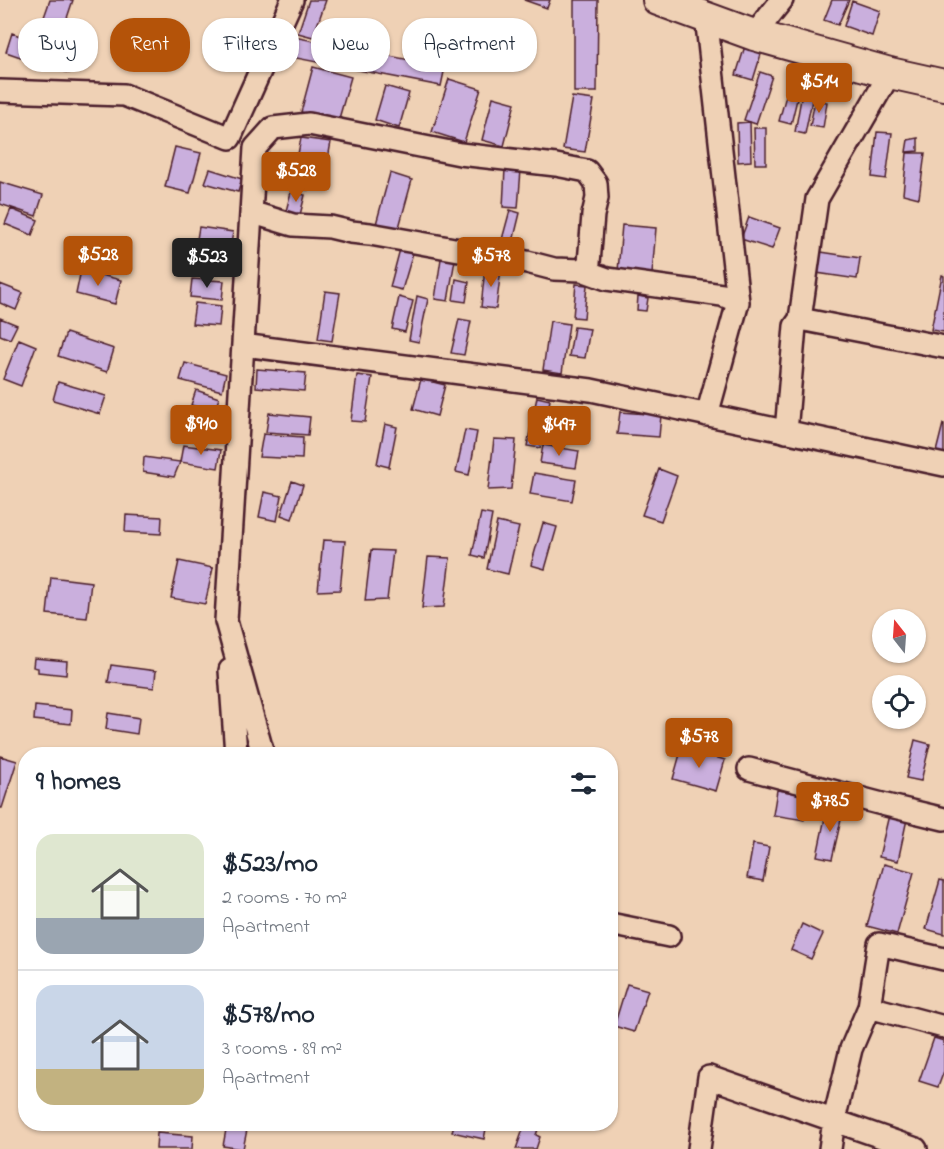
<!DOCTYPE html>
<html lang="en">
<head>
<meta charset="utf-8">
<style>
	:root { --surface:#fff; --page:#f2f2f3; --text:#1f2937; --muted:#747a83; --line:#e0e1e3; --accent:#b45309 }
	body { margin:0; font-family:"Indie Flower",sans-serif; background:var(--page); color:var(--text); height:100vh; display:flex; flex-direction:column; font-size:22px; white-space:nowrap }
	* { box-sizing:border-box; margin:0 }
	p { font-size:20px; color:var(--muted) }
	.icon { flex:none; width:33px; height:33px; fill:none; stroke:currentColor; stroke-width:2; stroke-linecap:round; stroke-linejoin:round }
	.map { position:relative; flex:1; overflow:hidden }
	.drawer { position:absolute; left:18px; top:747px; width:600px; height:384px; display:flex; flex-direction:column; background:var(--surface); border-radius:24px; box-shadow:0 2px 4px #0004 }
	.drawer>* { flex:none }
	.guide { position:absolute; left:18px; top:18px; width:600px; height:54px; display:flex; gap:12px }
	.needle { width:39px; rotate:343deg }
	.tools { position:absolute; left:872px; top:609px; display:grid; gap:12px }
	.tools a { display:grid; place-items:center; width:54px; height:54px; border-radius:50%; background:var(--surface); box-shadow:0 2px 4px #0004; font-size:30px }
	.price { position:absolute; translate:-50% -51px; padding:0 14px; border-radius:6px; background:var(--accent); color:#fff; font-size:20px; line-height:39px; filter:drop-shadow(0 2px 3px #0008) }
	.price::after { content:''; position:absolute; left:50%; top:36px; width:18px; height:14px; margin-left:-9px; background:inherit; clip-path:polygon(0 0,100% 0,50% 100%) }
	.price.current { background:#222; color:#fff }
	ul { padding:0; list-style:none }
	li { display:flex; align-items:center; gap:18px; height:150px; padding:0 18px }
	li+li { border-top:2px solid var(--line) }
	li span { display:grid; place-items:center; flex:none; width:168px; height:120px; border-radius:18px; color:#555 }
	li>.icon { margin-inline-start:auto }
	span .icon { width:72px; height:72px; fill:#fffc; stroke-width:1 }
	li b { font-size:26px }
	h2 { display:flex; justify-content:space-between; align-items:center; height:72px; padding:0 18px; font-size:26px }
	.tag { padding:0 21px; border-radius:24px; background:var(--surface); box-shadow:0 2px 4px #0004; font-size:21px; line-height:54px }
	.tag.current { background:var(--accent); color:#fff }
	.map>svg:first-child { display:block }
</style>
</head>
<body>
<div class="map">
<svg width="944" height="1149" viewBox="0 0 944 1149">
	<rect width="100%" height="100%" fill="#efd1b5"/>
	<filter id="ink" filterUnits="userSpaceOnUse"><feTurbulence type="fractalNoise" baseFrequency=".0167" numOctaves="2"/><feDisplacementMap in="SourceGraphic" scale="12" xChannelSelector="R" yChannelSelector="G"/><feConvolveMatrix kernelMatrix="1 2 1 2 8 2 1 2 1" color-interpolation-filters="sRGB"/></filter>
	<g filter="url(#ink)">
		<path fill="#caafdd" stroke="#4a1f2b" stroke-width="1.5" d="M 50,0 L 73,0 L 64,27 L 43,20 Z
			M 309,0 L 326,0 L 313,37 L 298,33 Z
			M 524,0 L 550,0 L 547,8 Z
			M 574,0 L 598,0 L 597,92 L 574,92 Z
			M 832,0 L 849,0 L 838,25 L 824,20 Z
			M 852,1 L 880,11 L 872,36 L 844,26 Z
			M 12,33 L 39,43 L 32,61 L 6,52 Z
			M 43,37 L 77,47 L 69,73 L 35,62 Z
			M 294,37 L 445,67 L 441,86 L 291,57 Z
			M 745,46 L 762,51 L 753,80 L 736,75 Z
			M 794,59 L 805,61 L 800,85 L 789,83 Z
			M 822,64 L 832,66 L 826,93 L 816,91 Z
			M 808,65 L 816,67 L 811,90 L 803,88 Z
			M 313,67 L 351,77 L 338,122 L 301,112 Z
			M 760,72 L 772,76 L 756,124 L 744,120 Z
			M 449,79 L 481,89 L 464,142 L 432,132 Z
			M 385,86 L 409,93 L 399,128 L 375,120 Z
			M 788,88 L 799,91 L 791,124 L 779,121 Z
			M 802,93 L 813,95 L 805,134 L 795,132 Z
			M 493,97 L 515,103 L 504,146 L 482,140 Z
			M 572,97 L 594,100 L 585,152 L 563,149 Z
			M 815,100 L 827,102 L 823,128 L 810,126 Z
			M 750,122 L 751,161 L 738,162 L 737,123 Z
			M 754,128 L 766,128 L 766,164 L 755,164 Z
			M 877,132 L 892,133 L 886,179 L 872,177 Z
			M 301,138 L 331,142 L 326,170 L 296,165 Z
			M 918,138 L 918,151 L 906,152 L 908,140 Z
			M 175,147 L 201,153 L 190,193 L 165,187 Z
			M 907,153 L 925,153 L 919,198 L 903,194 Z
			M 210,169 L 242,179 L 238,192 L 205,183 Z
			M 505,169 L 521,170 L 518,208 L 503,207 Z
			M 297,172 L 311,174 L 308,190 L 294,188 Z
			M 390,173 L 412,180 L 398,231 L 376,224 Z
			M 0,182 L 43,195 L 36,216 L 0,204 Z
			M 291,192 L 305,195 L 300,215 L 286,211 Z
			M 11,209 L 38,220 L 32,235 L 5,224 Z
			M 510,210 L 520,213 L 511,250 L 500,247 Z
			M 749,217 L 780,228 L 772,249 L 741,239 Z
			M 622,225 L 656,228 L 652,274 L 618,271 Z
			M 199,227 L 233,232 L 230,250 L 196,245 Z
			M 400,249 L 413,253 L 402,290 L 390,287 Z
			M 442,252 L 456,254 L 448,301 L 435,299 Z
			M 821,252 L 860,258 L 857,279 L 817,273 Z
			M 485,268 L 501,269 L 496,309 L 481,307 Z
			M 81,270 L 121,280 L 115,304 L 76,294 Z
			M 942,275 L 944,276 L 944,332 L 931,330 Z
			M 192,279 L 224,281 L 222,300 L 190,297 Z
			M 456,279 L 469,282 L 466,302 L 453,300 Z
			M 0,284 L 23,293 L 16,310 L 0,303 Z
			M 576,284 L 587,285 L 584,318 L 573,317 Z
			M 325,291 L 340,293 L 332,341 L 318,339 Z
			M 417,296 L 428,299 L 419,342 L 409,340 Z
			M 638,296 L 648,298 L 646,311 L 637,310 Z
			M 399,297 L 413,301 L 405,332 L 392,329 Z
			M 195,303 L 221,306 L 219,326 L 192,324 Z
			M 0,318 L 17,325 L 10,339 L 0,335 Z
			M 459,319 L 471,321 L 464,355 L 451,353 Z
			M 550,321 L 569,324 L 562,373 L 543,370 Z
			M 574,327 L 590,329 L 585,358 L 569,356 Z
			M 66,333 L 114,349 L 107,372 L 58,356 Z
			M 19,339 L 36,346 L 21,386 L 3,379 Z
			M 185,363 L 226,374 L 222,391 L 180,380 Z
			M 257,369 L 306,373 L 304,391 L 256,387 Z
			M 357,375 L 372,377 L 365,422 L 351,421 Z
			M 421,379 L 445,385 L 437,416 L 413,409 Z
			M 58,382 L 106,396 L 100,414 L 53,400 Z
			M 196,390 L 219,398 L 214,413 L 191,405 Z
			M 537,397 L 550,400 L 540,448 L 527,446 Z
			M 620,412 L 661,415 L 659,437 L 617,434 Z
			M 269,413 L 310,417 L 308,435 L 266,432 Z
			M 385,424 L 397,427 L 389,467 L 377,464 Z
			M 943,424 L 944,424 L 944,458 L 935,456 Z
			M 465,430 L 477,432 L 469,475 L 456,472 Z
			M 263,434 L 303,437 L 302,459 L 259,457 Z
			M 494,439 L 516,440 L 511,489 L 488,490 Z
			M 183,445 L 221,450 L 218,468 L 180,462 Z
			M 543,445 L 579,451 L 576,468 L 540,463 Z
			M 144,457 L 180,462 L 174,477 L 143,472 Z
			M 659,469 L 677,476 L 661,521 L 642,515 Z
			M 534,473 L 576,480 L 572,501 L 530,494 Z
			M 292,481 L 303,485 L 292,519 L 281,515 Z
			M 264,492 L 282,496 L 277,521 L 259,517 Z
			M 481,513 L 492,515 L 484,558 L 472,555 Z
			M 126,515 L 162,517 L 161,534 L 125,532 Z
			M 497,522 L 519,527 L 508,574 L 487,569 Z
			M 543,523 L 557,527 L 545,569 L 531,565 Z
			M 323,540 L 345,541 L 340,590 L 318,591 Z
			M 371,550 L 393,551 L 387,600 L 365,601 Z
			M 428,557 L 450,558 L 444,607 L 422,608 Z
			M 179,561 L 213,568 L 205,604 L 171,598 Z
			M 51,577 L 91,582 L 87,618 L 47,614 Z
			M 34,658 L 67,661 L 66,675 L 38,672 L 38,668 L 33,667 Z
			M 111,665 L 156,671 L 154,688 L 108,682 Z
			M 35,706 L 72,710 L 71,724 L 34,720 Z
			M 108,713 L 139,718 L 137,734 L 106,729 Z
			M 915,740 L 930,744 L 921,781 L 906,778 Z
			M 682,747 L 725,760 L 716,791 L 673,779 Z
			M 0,756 L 17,761 L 2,808 L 0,808 Z
			M 777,790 L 808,795 L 804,820 L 773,815 Z
			M 827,808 L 843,811 L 832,859 L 817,856 Z
			M 889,815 L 907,819 L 898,861 L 879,857 Z
			M 753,844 L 769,847 L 763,881 L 747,878 Z
			M 884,864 L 914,872 L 897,934 L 867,926 Z
			M 940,880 L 944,881 L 944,934 L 926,929 Z
			M 802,924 L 823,934 L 811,959 L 791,950 Z
			M 627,984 L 648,990 L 634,1032 L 614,1026 Z
			M 934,1038 L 944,1041 L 944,1071 L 938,1087 L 919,1081 Z
			M 227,1124 L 248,1125 L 243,1149 L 223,1146 Z
			M 454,1124 L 487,1124 L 484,1139 L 452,1132 Z
			M 525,1124 L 540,1124 L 536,1135 L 540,1137 L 536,1149 L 516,1149 Z
			M 157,1133 L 193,1136 L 192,1149 L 156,1149 Z"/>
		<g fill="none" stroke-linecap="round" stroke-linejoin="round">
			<g stroke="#4a1f2b" stroke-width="26">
				<path id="street" d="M 706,16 L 738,302 L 707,415
					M 754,35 L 782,0
					M 0,91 L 124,95 L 230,138 L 292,0
					M 260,215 L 293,225 L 330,227 L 351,232 L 370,234 L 527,262 L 554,269 L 582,270 L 589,263 L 593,215 L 597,198 L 596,183 L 587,171 L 556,165 L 460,154 L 309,124 L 273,128 L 255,148 L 226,621 L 263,754
					M 582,270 L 607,279 L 722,295 L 738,302
					M 800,319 L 944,347
					M 243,345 L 591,390 L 944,465
					M 786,432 L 795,326 L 800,319 L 817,199 L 890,73
					M 230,670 L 236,754
					M 749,769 L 886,805 L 944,819
					M 610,924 L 669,936
					M 869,1007 L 944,1027
					M 699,1149 L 709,1077 L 916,1149
					M 830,1149 L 834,1120 L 851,1049 L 869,1007 L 879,944 L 944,959"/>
			</g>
			<g stroke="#4a1f2b" stroke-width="34">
				<path id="secondary" d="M 658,0 L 754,35 L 890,73 L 944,85"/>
			</g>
			<use href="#street" stroke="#efd1b5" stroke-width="21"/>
			<use href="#secondary" stroke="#efd1b5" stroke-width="30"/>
		</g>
	</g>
</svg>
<div class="tools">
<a><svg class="needle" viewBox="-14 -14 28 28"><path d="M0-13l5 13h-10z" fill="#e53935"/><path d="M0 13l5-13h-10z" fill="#747a83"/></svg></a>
<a><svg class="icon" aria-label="locate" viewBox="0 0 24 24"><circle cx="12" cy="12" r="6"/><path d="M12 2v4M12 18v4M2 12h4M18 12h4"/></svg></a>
</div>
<b class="price" style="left:819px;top:114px">$514</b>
<b class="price" style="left:296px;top:203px">$528</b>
<b class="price" style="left:98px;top:287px">$528</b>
<b class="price" style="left:491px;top:288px">$578</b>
<b class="price current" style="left:207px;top:289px">$523</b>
<b class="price" style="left:201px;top:456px">$910</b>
<b class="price" style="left:559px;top:457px">$497</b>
<b class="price" style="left:699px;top:769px">$578</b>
<b class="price" style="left:830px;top:833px">$785</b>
<div class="guide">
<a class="tag">Buy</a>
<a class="tag current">Rent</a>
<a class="tag">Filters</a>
<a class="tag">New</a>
<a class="tag">Apartment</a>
</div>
<section class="drawer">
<h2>9 homes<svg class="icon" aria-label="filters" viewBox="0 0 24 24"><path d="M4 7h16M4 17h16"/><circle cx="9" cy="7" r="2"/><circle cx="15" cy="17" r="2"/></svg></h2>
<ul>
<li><span style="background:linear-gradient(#dfe7d0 70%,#9aa5b1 0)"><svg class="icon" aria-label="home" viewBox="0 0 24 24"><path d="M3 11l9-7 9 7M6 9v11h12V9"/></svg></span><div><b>$523/mo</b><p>2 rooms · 70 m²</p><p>Apartment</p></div></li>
<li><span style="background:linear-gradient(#c9d6e8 70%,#c2b280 0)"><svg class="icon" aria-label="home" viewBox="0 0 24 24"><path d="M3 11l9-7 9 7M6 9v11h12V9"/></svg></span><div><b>$578/mo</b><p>3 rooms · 89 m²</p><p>Apartment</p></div></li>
</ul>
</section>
</div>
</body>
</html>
